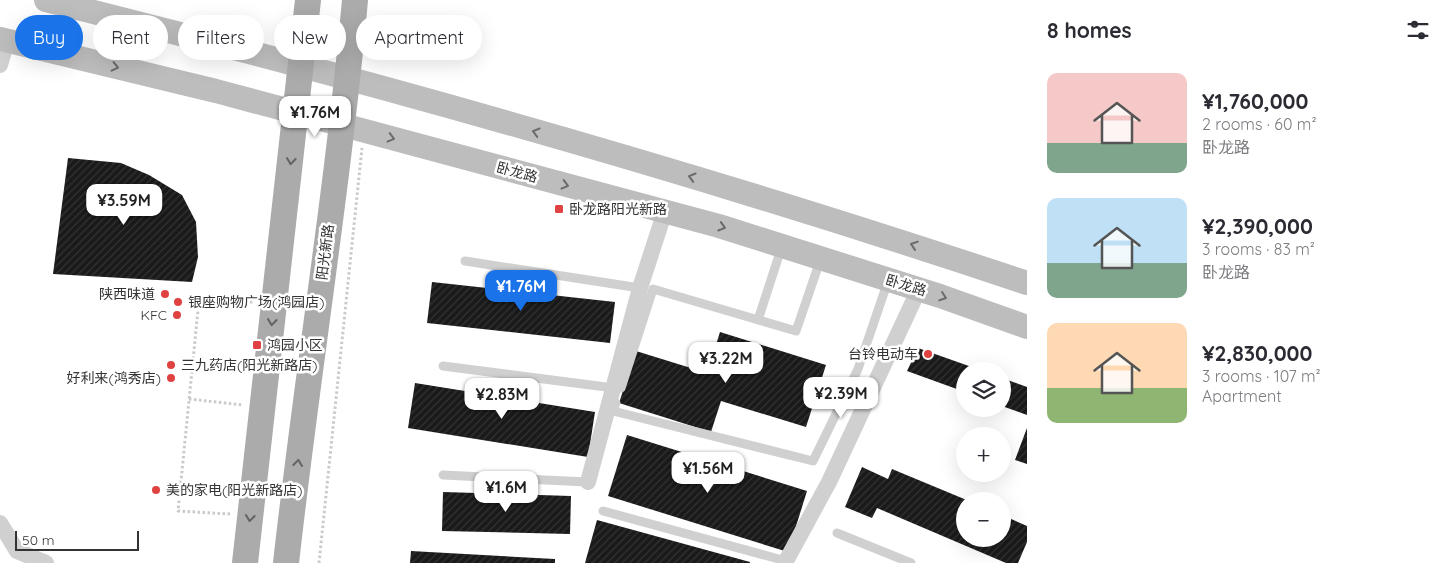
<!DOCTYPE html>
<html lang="en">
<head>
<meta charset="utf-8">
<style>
	:root { --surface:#fff; --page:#f2f2f3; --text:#2b2b33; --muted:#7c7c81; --accent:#1a73e8 }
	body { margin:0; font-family:Quicksand,"Noto Sans SC",sans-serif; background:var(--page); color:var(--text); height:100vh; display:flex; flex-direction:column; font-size:19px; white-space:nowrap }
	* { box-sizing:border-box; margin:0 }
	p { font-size:16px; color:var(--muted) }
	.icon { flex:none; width:28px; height:28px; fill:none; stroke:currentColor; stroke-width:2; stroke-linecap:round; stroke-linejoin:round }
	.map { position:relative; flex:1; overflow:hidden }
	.sheet { display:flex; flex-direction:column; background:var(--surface); width:425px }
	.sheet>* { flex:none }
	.top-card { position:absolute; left:15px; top:15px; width:475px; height:45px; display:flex; gap:10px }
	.buttons { position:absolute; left:956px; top:362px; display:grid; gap:10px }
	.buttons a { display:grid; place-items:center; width:55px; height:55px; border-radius:50%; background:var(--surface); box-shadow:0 5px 20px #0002; font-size:25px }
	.scale { position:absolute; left:15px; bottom:12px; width:124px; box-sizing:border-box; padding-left:5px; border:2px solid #333; border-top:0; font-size:14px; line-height:18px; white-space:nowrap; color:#333; -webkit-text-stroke:4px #fff; paint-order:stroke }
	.price { position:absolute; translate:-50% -42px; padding:0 11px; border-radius:10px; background:#fff; color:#222; font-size:16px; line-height:32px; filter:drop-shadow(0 1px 2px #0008) }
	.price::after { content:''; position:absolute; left:50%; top:30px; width:15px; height:11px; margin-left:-8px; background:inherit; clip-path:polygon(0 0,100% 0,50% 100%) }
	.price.current { background:var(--accent); color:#fff }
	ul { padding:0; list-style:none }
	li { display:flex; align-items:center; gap:15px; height:125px; padding:0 20px }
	li span { display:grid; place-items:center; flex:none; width:140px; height:100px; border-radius:10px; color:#555 }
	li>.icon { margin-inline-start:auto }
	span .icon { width:60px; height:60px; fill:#fffc; stroke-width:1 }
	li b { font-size:21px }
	h2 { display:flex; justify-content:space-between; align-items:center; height:60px; padding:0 20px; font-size:21px }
	.chip { padding:0 18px; border-radius:22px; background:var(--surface); box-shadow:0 5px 20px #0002; font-size:18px; line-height:45px }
	.chip.current { background:var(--accent); color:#fff }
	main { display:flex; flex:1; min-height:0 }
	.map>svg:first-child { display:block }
</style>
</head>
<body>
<main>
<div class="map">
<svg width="1027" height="563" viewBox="0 0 1027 563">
	<defs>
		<pattern id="building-hatch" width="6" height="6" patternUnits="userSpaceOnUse" patternTransform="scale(1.25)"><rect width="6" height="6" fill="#1a1a1a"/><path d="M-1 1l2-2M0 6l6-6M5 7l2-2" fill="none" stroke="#333"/></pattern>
	</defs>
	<rect width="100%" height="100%" fill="#fff"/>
	<path fill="url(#building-hatch)" d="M 68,158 L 121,163 L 149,175 L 182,195 L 196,222 L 198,257 L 192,282 L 53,274 Z
		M 432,282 L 615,302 L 610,343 L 427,323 Z
		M 720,332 L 826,365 L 806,427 L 721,401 L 711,432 L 619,403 L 636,351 L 707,373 Z
		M 918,348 L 983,371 L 965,371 L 965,392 L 907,371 Z
		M 1002,378 L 1027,387 L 1027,415 L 1002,406 Z
		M 415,383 L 595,412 L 588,457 L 408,428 Z
		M 1027,428 L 1027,464 L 1015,460 Z
		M 627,435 L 807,491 L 788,552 L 608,496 Z
		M 862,467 L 888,479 L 892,469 L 969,501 L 965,501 L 965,539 L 1002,539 L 1002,515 L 1027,526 L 1027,542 L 1018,563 L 1006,563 L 877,508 L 872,518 L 845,507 Z
		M 443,492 L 571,496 L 570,534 L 442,531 Z
		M 597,520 L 750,562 L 750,563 L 585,563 Z
		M 411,551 L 555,559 L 555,563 L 410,563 Z"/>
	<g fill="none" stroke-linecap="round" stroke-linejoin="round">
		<path stroke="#cacaca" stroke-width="3" stroke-dasharray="2.5 2.5" stroke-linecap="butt" d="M 189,399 L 243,405
			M 230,514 L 178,511 L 199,300 L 253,302
			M 319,563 L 362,148"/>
		<path stroke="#d0d0d0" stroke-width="9" d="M 465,261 L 640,288
			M 758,320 L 782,246
			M 443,366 L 614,388
			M 621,388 L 653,289 L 796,331 L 821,258
			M 616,403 L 613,411 L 813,461 L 858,369 L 888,281
			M 443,475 L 588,482
			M 603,511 L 786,561
			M 837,533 L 911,563"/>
		<path stroke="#d0d0d0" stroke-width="16" d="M 0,65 L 7,41
			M 588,482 L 640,288 L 665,211
			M 0,523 L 17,551 L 46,563
			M 786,561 L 829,482 L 919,289"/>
		<path stroke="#bdbdbd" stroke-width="24" d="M 46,0 C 376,82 704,175 1027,283
			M 0,39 L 216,91 L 719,226 L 940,296 L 1027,327"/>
		<path stroke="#ababab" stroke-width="26" d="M 245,563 L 308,0
			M 286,563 C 307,375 338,188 355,0"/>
	</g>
	<defs><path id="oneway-chevron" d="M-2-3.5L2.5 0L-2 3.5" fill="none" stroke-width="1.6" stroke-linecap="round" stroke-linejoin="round" transform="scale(1.25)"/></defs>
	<g stroke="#6a6a6a">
		<use href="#oneway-chevron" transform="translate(115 67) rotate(13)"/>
		<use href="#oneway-chevron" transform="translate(536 132) rotate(-164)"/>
		<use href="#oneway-chevron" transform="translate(391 138) rotate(15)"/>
		<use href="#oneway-chevron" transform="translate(692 177) rotate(-164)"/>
		<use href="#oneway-chevron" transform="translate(565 185) rotate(15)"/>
		<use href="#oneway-chevron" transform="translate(722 227) rotate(17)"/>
		<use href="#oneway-chevron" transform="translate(914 245) rotate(-162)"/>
		<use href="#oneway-chevron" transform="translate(943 297) rotate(19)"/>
	</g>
	<g stroke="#636363">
		<use href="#oneway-chevron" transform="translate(291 161) rotate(96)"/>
		<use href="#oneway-chevron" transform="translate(272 322) rotate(96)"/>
		<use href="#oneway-chevron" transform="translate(298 463) rotate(-83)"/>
		<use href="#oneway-chevron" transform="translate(250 518) rotate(96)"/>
	</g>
	<g fill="#df4240" stroke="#fff" stroke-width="2">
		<rect x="554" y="204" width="10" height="10" rx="2.5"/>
		<circle cx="165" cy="294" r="5"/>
		<circle cx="178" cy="302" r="5"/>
		<circle cx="177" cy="315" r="5"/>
		<rect x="252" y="340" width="10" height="10" rx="2.5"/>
		<circle cx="928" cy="354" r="5"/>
		<circle cx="171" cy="365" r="5"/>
		<circle cx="171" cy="378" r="5"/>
		<circle cx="156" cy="490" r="5"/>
	</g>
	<g text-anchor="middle" stroke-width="5" stroke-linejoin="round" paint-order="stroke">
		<g font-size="14" fill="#333" stroke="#fff">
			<text transform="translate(517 172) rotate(15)" y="5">卧龙路</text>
			<text transform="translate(325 252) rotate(-83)" y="5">阳光新路</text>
			<text transform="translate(906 285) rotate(17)" y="5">卧龙路</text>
		</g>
		<g font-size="14" fill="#333" stroke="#fff" text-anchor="start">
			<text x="569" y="214">卧龙路阳光新路</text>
			<text x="155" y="299" text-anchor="end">陕西味道</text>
			<text x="188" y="307">银座购物广场(鸿园店)</text>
			<text x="167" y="320" text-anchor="end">KFC</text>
			<text x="267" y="350">鸿园小区</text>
			<text x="918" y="359" text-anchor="end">台铃电动车</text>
			<text x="181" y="370">三九药店(阳光新路店)</text>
			<text x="161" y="383" text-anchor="end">好利来(鸿秀店)</text>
			<text x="166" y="495">美的家电(阳光新路店)</text>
		</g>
	</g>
</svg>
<div class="buttons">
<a><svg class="icon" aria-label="layers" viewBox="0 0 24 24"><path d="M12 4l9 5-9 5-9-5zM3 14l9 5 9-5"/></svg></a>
<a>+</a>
<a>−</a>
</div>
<div class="scale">50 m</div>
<b class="price" style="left:315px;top:138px">¥1.76M</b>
<b class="price" style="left:124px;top:226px">¥3.59M</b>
<b class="price current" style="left:521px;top:312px">¥1.76M</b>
<b class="price" style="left:726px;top:384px">¥3.22M</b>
<b class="price" style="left:841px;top:419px">¥2.39M</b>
<b class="price" style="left:502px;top:420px">¥2.83M</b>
<b class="price" style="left:708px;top:494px">¥1.56M</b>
<b class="price" style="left:506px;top:513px">¥1.6M</b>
<div class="top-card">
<a class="chip current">Buy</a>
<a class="chip">Rent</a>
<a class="chip">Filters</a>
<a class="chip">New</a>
<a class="chip">Apartment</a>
</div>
</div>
<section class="sheet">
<h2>8 homes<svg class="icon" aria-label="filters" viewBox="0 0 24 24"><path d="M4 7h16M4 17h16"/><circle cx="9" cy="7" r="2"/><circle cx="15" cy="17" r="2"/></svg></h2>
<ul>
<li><span style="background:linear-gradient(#f6c9c9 70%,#7fa58c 0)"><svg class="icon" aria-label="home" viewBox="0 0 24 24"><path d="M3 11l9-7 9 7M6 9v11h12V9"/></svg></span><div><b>¥1,760,000</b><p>2 rooms · 60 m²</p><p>卧龙路</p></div></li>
<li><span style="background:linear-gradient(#bfe0f5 65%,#7fa58c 0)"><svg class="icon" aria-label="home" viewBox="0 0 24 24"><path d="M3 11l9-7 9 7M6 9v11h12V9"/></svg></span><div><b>¥2,390,000</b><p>3 rooms · 83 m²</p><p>卧龙路</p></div></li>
<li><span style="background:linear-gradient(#ffd9b3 65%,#8fb573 0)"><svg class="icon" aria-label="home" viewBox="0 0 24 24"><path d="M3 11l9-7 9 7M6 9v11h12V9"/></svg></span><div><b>¥2,830,000</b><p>3 rooms · 107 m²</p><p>Apartment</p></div></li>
</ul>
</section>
</main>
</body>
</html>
